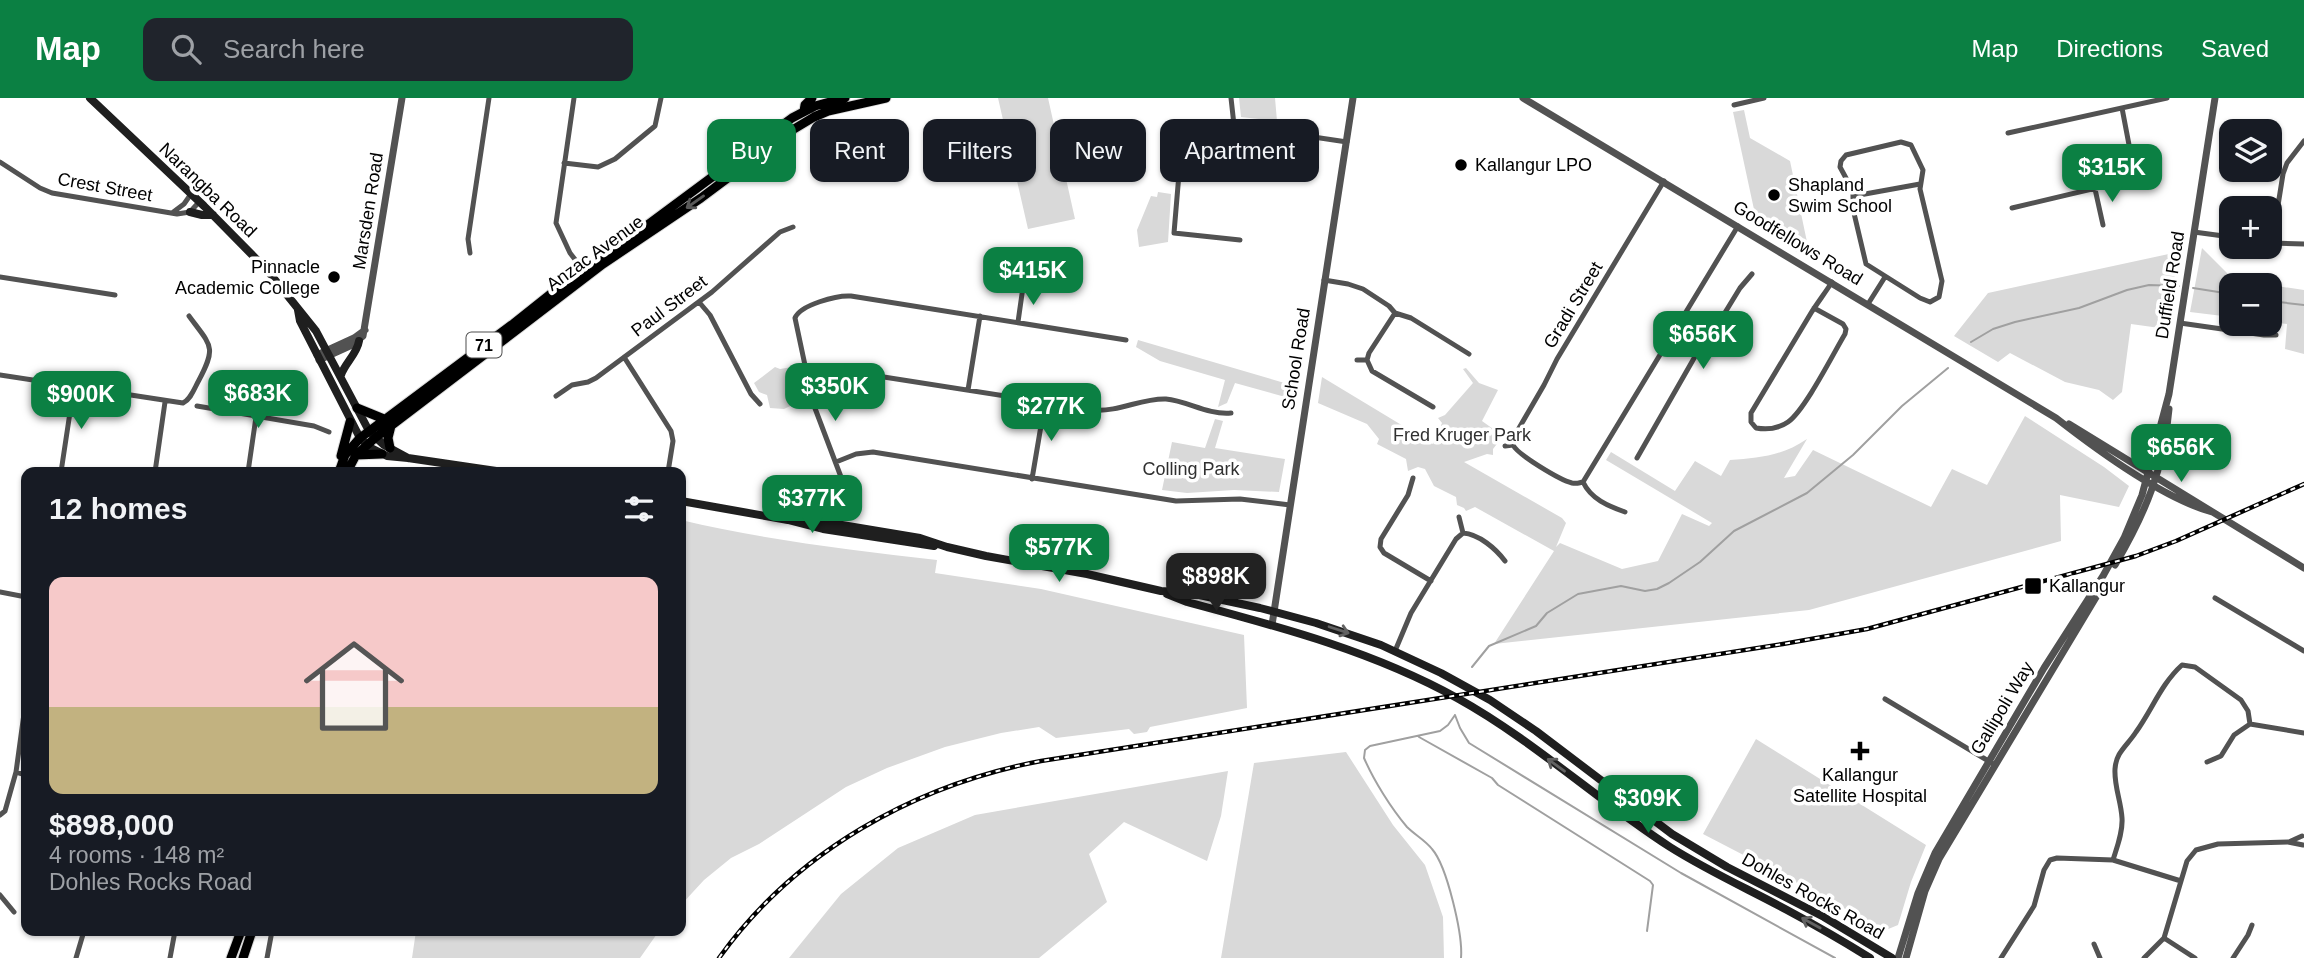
<!DOCTYPE html>
<html lang="en">
<head>
<meta charset="utf-8">
<style>
	:root { --surface:#171b24; --page:#20242c; --text:#f1f3f6; --muted:#9ea1a6; --accent:#0b8043 }
	body { margin:0; font-family:Helvetica,sans-serif; background:var(--page); color:var(--text); height:100vh; display:flex; flex-direction:column; font-size:26px; white-space:nowrap }
	* { box-sizing:border-box; margin:0 }
	p { font-size:23px; color:var(--muted) }
	.icon { flex:none; width:38px; height:38px; fill:none; stroke:currentColor; stroke-width:2; stroke-linecap:round; stroke-linejoin:round }
	.map { position:relative; flex:1; overflow:hidden }
	.drawer { position:absolute; left:21px; top:369px; width:665px; height:469px; display:flex; flex-direction:column; background:var(--surface); border-radius:14px; box-shadow:0 2px 5px #0004 }
	.drawer>* { flex:none }
	.guide { position:absolute; left:707px; top:21px; width:665px; height:63px; display:flex; gap:14px }
	.fabs { position:absolute; left:2219px; top:21px; display:grid; gap:14px }
	.fabs a { display:grid; place-items:center; width:63px; height:63px; border-radius:14px; background:var(--surface); box-shadow:0 2px 5px #0004; font-size:35px }
	.price { position:absolute; translate:-50% -60px; padding:0 16px; border-radius:14px; background:var(--accent); color:#fff; font-size:23px; line-height:46px; filter:drop-shadow(0 2px 4px #0008) }
	.price::after { content:''; position:absolute; left:50%; top:42px; width:21px; height:16px; margin-left:-10px; background:inherit; clip-path:polygon(0 0,100% 0,50% 100%) }
	.price.active { background:#222; color:#fff }
	ul { padding:0; list-style:none }
	li { display:grid; align-content:center; gap:14px; height:371px; padding:0 28px }
	li span { display:grid; place-items:center; height:217px; border-radius:14px; color:#555 }
	li>.icon { margin-inline-start:auto }
	span .icon { width:126px; height:126px; fill:#fffc; stroke-width:1 }
	li b { font-size:30px }
	h2 { display:flex; justify-content:space-between; align-items:center; height:84px; padding:0 28px; font-size:30px }
	.tag { padding:0 24px; border-radius:14px; background:var(--surface); box-shadow:0 2px 5px #0004; font-size:24px; line-height:63px }
	.tag.active { background:var(--accent); color:#fff }
	header { display:flex; align-items:center; gap:42px; box-sizing:border-box; height:98px; padding:0 35px; background:var(--accent); color:#fff }
	header strong { font-size:33px }
	nav { display:flex; gap:38px; margin-inline-start:auto; font-size:24px }
	.search { width:490px; height:63px; background:var(--page); display:flex; align-items:center; gap:18px; box-sizing:border-box; padding:0 24px; border-radius:14px; color:var(--muted); font-size:26px }
	.map>svg:first-child { display:block }
</style>
</head>
<body>
<header>
<strong>Map</strong>
<div class="search"><svg class="icon" aria-label="search" viewBox="0 0 24 24"><circle cx="10" cy="10" r="6"/><path d="M15 15l6 6"/></svg>Search here</div>
<nav><a>Map</a><a>Directions</a><a>Saved</a></nav>
</header>
<div class="map">
<svg width="2304" height="860" viewBox="0 0 2304 860">
	<rect width="100%" height="100%" fill="#fff"/>
	<path fill="#d9d9d9" d="M 998,0 L 1048,0 L 1075,121 L 1028,131 Z
		M 1239,0 L 1275,0 L 1277,23 L 1241,19 Z
		M 1744,12 L 1750,40 L 1790,63 L 1811,163 L 1758,130 L 1733,14 Z
		M 1158,94 L 1171,96 L 1168,144 L 1139,149 L 1137,132 L 1151,98 L 1157,99 Z
		M 2202,150 L 2235,183 L 2268,187 L 2231,187 L 2231,219 L 2190,214 Z
		M 2178,154 L 2167,231 L 2131,226 L 2122,294 L 2113,302 L 2099,292 L 2065,284 L 2010,255 L 1998,264 L 1954,238 L 1988,195 Z
		M 2270,187 L 2304,192 L 2304,256 L 2285,251 L 2287,226 L 2270,224 Z
		M 1138,242 L 1298,289 L 1296,302 L 1235,285 L 1227,305 L 1218,309 L 1225,282 L 1160,263 L 1136,249 Z
		M 798,268 L 805,301 L 784,311 L 770,310 L 767,297 L 759,294 L 754,285 L 775,269 L 780,271 Z
		M 1466,270 L 1479,285 L 1498,292 L 1482,323 L 1503,338 L 1493,351 L 1493,357 L 1487,356 L 1464,364 L 1562,420 L 1566,425 L 1556,449 L 1560,445 L 1622,471 L 1658,463 L 1682,416 L 1709,428 L 1712,425 L 1606,362 L 1611,354 L 1675,393 L 1695,363 L 1721,378 L 1730,362 C 1759,360 1782,358 1807,341 L 1784,380 L 1795,378 L 1813,352 L 1931,409 L 1952,371 L 1987,387 L 2025,318 L 2104,369 L 2129,388 L 2119,409 L 2060,397 L 2061,443 L 1809,512 L 1494,546 L 1554,453 L 1475,409 L 1466,413 L 1464,410 L 1457,407 L 1456,399 L 1434,388 L 1425,371 L 1418,369 L 1408,373 L 1406,361 L 1377,346 L 1379,341 L 1367,326 L 1318,305 L 1322,279 L 1433,346 L 1442,325 L 1438,320 L 1445,317 L 1473,285 L 1463,271 Z
		M 1215,321 L 1223,323 L 1215,350 L 1285,361 L 1279,394 L 1234,392 L 1187,395 L 1162,392 L 1172,344 L 1205,350 Z
		M 681,422 C 764,442 852,452 937,462 L 935,475 L 1041,491 L 1244,537 L 1247,610 L 1150,629 L 1147,634 L 1134,636 L 1129,631 L 1056,640 L 1039,629 L 1001,635 L 945,649 L 887,670 L 846,689 L 759,746 L 731,760 L 704,782 L 681,807 Z
		M 1756,641 L 1926,747 L 1911,784 L 1898,827 L 1881,834 L 1836,805 L 1703,736 Z
		M 1346,654 L 1393,727 L 1425,767 L 1443,819 L 1444,860 L 1221,860 L 1254,665 Z
		M 1228,673 L 1221,718 L 1207,763 L 1124,724 L 1089,756 L 1107,804 L 1039,860 L 789,860 L 841,796 L 898,750 L 975,717 Z
		M 416,833 L 659,833 L 640,860 L 412,860 Z"/>
	<g fill="none" stroke-linecap="round" stroke-linejoin="round">
		<path stroke="#a0a0a0" stroke-width="2" d="M 2193,190 L 2231,196
			M 2270,203 L 2304,207
			M 1971,244 L 1993,231 L 2015,224 L 2079,210 L 2127,192 L 2149,187 L 2179,188
			M 1472,569 L 1489,548 L 1536,528 L 1547,515 L 1578,496 L 1621,488 L 1645,493 L 1657,491 L 1669,485 L 1700,464 L 1734,433 L 1807,395 L 1853,357 L 1902,308 L 1948,270
			M 1455,617 L 1460,630 L 1469,645 L 1681,775 L 1835,860
			M 1455,617 L 1448,627 L 1440,633 L 1370,648 L 1365,652 L 1364,660 C 1374,683 1391,710 1407,729 C 1415,737 1425,742 1432,751 C 1447,768 1463,837 1461,860
			M 1419,639 L 1492,680 L 1498,687 L 1650,783 L 1653,787 L 1647,833"/>
		<g stroke="#dbdbdb" stroke-width="11">
			<path id="trunk" d="M 804,13 L 805,7 L 812,0
				M 357,310 L 384,321
				M 390,350 L 388,340 L 391,328
				M 356,357 L 382,356
				M 341,358 L 350,324
				M 339,374 L 345,357 L 360,340 L 513,226 L 582,171 L 646,128 L 792,20 L 815,8 L 845,0
				M 347,374 L 356,357 L 375,340 L 603,166 L 701,100 L 789,34 L 814,19 L 828,13 L 886,0
				M 231,860 L 241,833
				M 243,860 L 252,833"/>
		</g>
		<path stroke="#525252" stroke-width="5" d="M 574,0 L 556,125 L 570,155 L 584,173
			M 1231,0 L 1234,27
			M 1734,7 L 1764,0
			M 2008,35 L 2167,0
			M 1901,44 L 1911,47 L 1923,72 L 1920,91 L 1942,183 L 1939,199 L 1930,204 L 1920,200 L 1866,166 L 1853,111 L 1853,93 L 1840,69 L 1841,63 L 1846,57 Z
			M 0,64 L 40,90 L 52,95 L 177,116 L 190,114 L 199,104
			M 564,65 L 598,69 L 615,61 L 655,28 L 661,0
			M 2095,91 L 2103,127
			M 1854,98 L 1920,86
			M 2012,110 L 2130,82 L 2134,73 L 2122,10
			M 172,115 L 184,106 L 191,96
			M 2194,134 L 2231,139
			M 1240,142 L 1174,135 L 1181,52 L 1184,40 L 1188,37 L 1216,35 L 1234,27 L 1347,44
			M 2270,145 L 2304,146
			M 2272,145 L 2283,76 L 2287,65 L 2304,43
			M 470,155 L 468,141 L 489,0
			M 0,179 L 115,197
			M 1324,182 L 1348,186 L 1363,191 L 1389,208 L 1395,215 L 1411,220 L 1469,256
			M 699,204 L 710,217 L 751,296 L 760,306
			M 1868,206 L 1885,179
			M 1814,210 L 1843,226 L 1846,231 L 1845,236 C 1833,256 1805,312 1788,324 C 1778,331 1768,332 1756,330 L 1751,324 L 1751,315 L 1811,215 C 1818,204 1825,195 1832,184
			M 1018,224 L 1023,189
			M 2180,225 L 2264,237 L 2276,237
			M 1671,240 L 1697,255
			M 624,259 L 671,333 L 673,343 L 668,374
			M 1357,262 L 1367,262 L 1369,255 L 1395,215
			M 1367,262 L 1372,273 L 1433,309
			M 0,277 L 183,305 C 191,301 194,291 199,282 C 217,248 211,248 189,218
			M 968,292 L 980,218
			M 811,295 L 863,278 L 871,277 L 1094,312 C 1119,314 1142,300 1166,301 C 1188,303 1207,317 1231,315
			M 556,298 L 572,287 L 588,284 L 596,280 L 712,194 L 780,134 L 793,129
			M 197,308 L 314,328 L 329,334
			M 1513,347 L 1515,337 L 1544,287 L 1557,261 L 1664,83
			M 1505,348 L 1513,347 C 1518,357 1560,382 1572,385 C 1577,386 1578,385 1583,384
			M 1637,360 L 1697,255 L 1704,249 L 1740,190 L 1752,176
			M 836,364 L 856,356 L 873,354 L 1176,403 L 1240,401 L 1290,407
			M 61,374 L 74,288
			M 155,374 L 165,304
			M 248,374 L 256,319
			M 1413,380 L 1408,397 L 1381,441 L 1380,449 L 1384,455 L 1431,483
			M 1032,381 L 1045,304
			M 1583,384 L 1738,128
			M 1583,384 C 1591,401 1608,408 1625,414
			M 837,427 L 842,391 L 841,379 L 813,305 L 795,220 C 800,207 837,197 851,198 L 1126,242
			M 1463,435 C 1479,436 1496,451 1505,463
			M 0,494 L 26,499
			M 2215,500 L 2304,553
			M 1395,553 L 1411,515 L 1456,441 L 1463,435 L 1459,419
			M 1885,601 L 1995,667
			M 2207,664 L 2221,658 L 2234,637 L 2250,626 L 2304,635
			M 16,674 L 26,677
			M 0,717 L 5,713 L 16,674 L 26,601
			M 2291,743 L 2302,738
			M 2113,762 C 2117,749 2123,734 2122,720 C 2121,703 2114,688 2115,671 C 2116,654 2127,648 2136,634 C 2152,612 2161,586 2182,567 L 2195,569 L 2241,602 L 2248,613 L 2250,626
			M 0,797 L 14,814
			M 2164,840 L 2195,860
			M 2094,846 L 2100,860
			M 76,860 L 84,833
			M 170,860 L 175,833
			M 267,860 L 272,833
			M 2001,860 L 2034,808 L 2044,772 L 2050,762 L 2057,760 L 2113,762 L 2181,783
			M 2144,860 L 2164,840 L 2187,763 L 2196,752 L 2218,746 L 2288,744 L 2303,747
			M 2233,860 L 2248,837 L 2252,827"/>
		<path stroke="#525252" stroke-width="7" d="M 1523,0 L 2056,320 C 2097,352 2162,400 2212,414
			M 317,257 L 354,240 L 365,232
			M 319,262 L 352,247 L 363,238 L 402,0
			M 2069,326 L 2304,470
			M 2115,467 C 2145,416 2164,371 2169,311
			M 1272,527 L 1353,0
			M 1898,860 L 1918,795 L 1935,755 L 2044,570 L 2103,478 L 2124,440 L 2142,397 L 2169,296 L 2215,0
			M 1906,860 L 1925,793 L 1939,761 L 2104,486"/>
		<path stroke="#1f1f1f" stroke-width="8" d="M 90,0 L 204,108 L 267,172 L 316,233 L 369,333 L 384,347 L 408,360
			M 190,114 L 202,117 L 213,117
			M 298,212 L 300,223 L 360,340 L 371,350 L 387,358 L 408,360 L 503,374
			M 341,277 C 345,265 357,256 359,243
			M 681,403 L 788,422 L 823,431 L 934,448
			M 788,422 L 806,421 L 920,440 L 947,449 L 986,458 L 1087,476 L 1161,493 L 1190,495 L 1260,510 L 1316,525 L 1381,547 L 1441,575 L 1490,602 L 1536,633 L 1672,736 L 1727,769 L 1824,819 L 1892,860
			M 1167,496 L 1187,504 C 1280,529 1372,553 1457,600 C 1533,642 1597,702 1670,749 C 1708,773 1748,791 1787,812 C 1815,827 1843,843 1870,860"/>
		<use href="#trunk" stroke="#000" stroke-width="9"/>
		<g stroke="#000" stroke-width="4.5">
			<path id="rail" d="M 719,860 C 795,754 914,687 1041,663 L 1783,546 L 1867,531 L 2136,458 L 2176,443 L 2304,386"/>
		</g>
		<use href="#rail" stroke="#fff" stroke-width="2" stroke-dasharray="5" stroke-linecap="butt"/>
	</g>
	<defs><path id="oneway-shaft" d="M-6 0H5M1.5-3L5.5 0L1.5 3" fill="none" stroke-width="1.6" stroke-linecap="round" stroke-linejoin="round" transform="scale(1.75)"/></defs>
	<use stroke="#595959" href="#oneway-shaft" transform="translate(695 104) rotate(145)"/>
	<g stroke="#626262">
		<use href="#oneway-shaft" transform="translate(1339 532) rotate(18)"/>
		<use href="#oneway-shaft" transform="translate(1556 667) rotate(-144)"/>
		<use href="#oneway-shaft" transform="translate(1811 825) rotate(-151)"/>
	</g>
	<g fill="#000" stroke="#fff" stroke-width="2.5">
		<circle cx="1461" cy="67" r="7"/>
		<circle cx="1774" cy="97" r="7"/>
		<circle cx="334" cy="179" r="7"/>
		<rect x="2024" y="479" width="18" height="18" rx="3.5"/>
		<path d="M1856.5 642.5h7v7h7v7h-7v7h-7v-7h-7v-7h7z"/>
	</g>
	<g text-anchor="middle" stroke-width="7" stroke-linejoin="round" paint-order="stroke">
		<rect fill="#fff" stroke="#4c4c4c" stroke-width="2" x="466.5" y="234.5" width="35" height="25" rx="5"/>
		<g font-size="16" font-weight="bold" fill="#000">
			<text x="484" y="253">71</text>
		</g>
		<g font-size="18" fill="#000" stroke="#fff" text-anchor="start">
			<text x="1475" y="73">Kallangur LPO</text>
			<text x="1788" y="93">Shapland<tspan x="1788" dy="21">Swim School</tspan></text>
			<text x="320" y="175" text-anchor="end">Pinnacle<tspan x="320" dy="21">Academic College</tspan></text>
			<text x="2049" y="494">Kallangur</text>
			<text x="1860" y="683" text-anchor="middle">Kallangur<tspan x="1860" dy="21">Satellite Hospital</tspan></text>
		</g>
		<g font-size="18" fill="#000" stroke="#fff">
			<text transform="translate(105 89) rotate(10)" y="6">Crest Street</text>
			<text transform="translate(208 92) rotate(44)" y="6">Narangba Road</text>
			<text transform="translate(368 113) rotate(-81)" y="6">Marsden Road</text>
			<text transform="translate(1798 145) rotate(31)" y="6">Goodfellows Road</text>
			<text transform="translate(595 155) rotate(-36)" y="6">Anzac Avenue</text>
			<text transform="translate(2170 187) rotate(-81)" y="6">Duffield Road</text>
			<text transform="translate(1573 207) rotate(-59)" y="6">Gradi Street</text>
			<text transform="translate(669 208) rotate(-37)" y="6">Paul Street</text>
			<text transform="translate(1296 261) rotate(-81)" y="6">School Road</text>
			<text transform="translate(2002 610) rotate(-59)" y="6">Gallipoli Way</text>
			<text transform="translate(1813 798) rotate(29)" y="6">Dohles Rocks Road</text>
		</g>
		<g font-size="18" fill="#303030" stroke="#fff">
			<text x="1462" y="343">Fred Kruger Park</text>
			<text x="1191" y="377">Colling Park</text>
		</g>
	</g>
</svg>
<div class="fabs">
<a><svg class="icon" aria-label="layers" viewBox="0 0 24 24"><path d="M12 4l9 5-9 5-9-5zM3 14l9 5 9-5"/></svg></a>
<a>+</a>
<a>−</a>
</div>
<b class="price" style="left:2112px;top:106px">$315K</b>
<b class="price" style="left:1033px;top:209px">$415K</b>
<b class="price" style="left:1703px;top:273px">$656K</b>
<b class="price" style="left:835px;top:325px">$350K</b>
<b class="price" style="left:258px;top:332px">$683K</b>
<b class="price" style="left:81px;top:333px">$900K</b>
<b class="price" style="left:1051px;top:345px">$277K</b>
<b class="price" style="left:2181px;top:386px">$656K</b>
<b class="price" style="left:812px;top:437px">$377K</b>
<b class="price" style="left:1059px;top:486px">$577K</b>
<b class="price active" style="left:1216px;top:515px">$898K</b>
<b class="price" style="left:1648px;top:737px">$309K</b>
<div class="guide">
<a class="tag active">Buy</a>
<a class="tag">Rent</a>
<a class="tag">Filters</a>
<a class="tag">New</a>
<a class="tag">Apartment</a>
</div>
<section class="drawer">
<h2>12 homes<svg class="icon" aria-label="filters" viewBox="0 0 24 24"><path d="M4 7h16M4 17h16"/><circle cx="9" cy="7" r="2"/><circle cx="15" cy="17" r="2"/></svg></h2>
<ul>
<li><span style="background:linear-gradient(#f6c9c9 60%,#c2b280 0)"><svg class="icon" aria-label="home" viewBox="0 0 24 24"><path d="M3 11l9-7 9 7M6 9v11h12V9"/></svg></span><div><b>$898,000</b><p>4 rooms · 148 m²</p><p>Dohles Rocks Road</p></div></li>
</ul>
</section>
</div>
</body>
</html>
